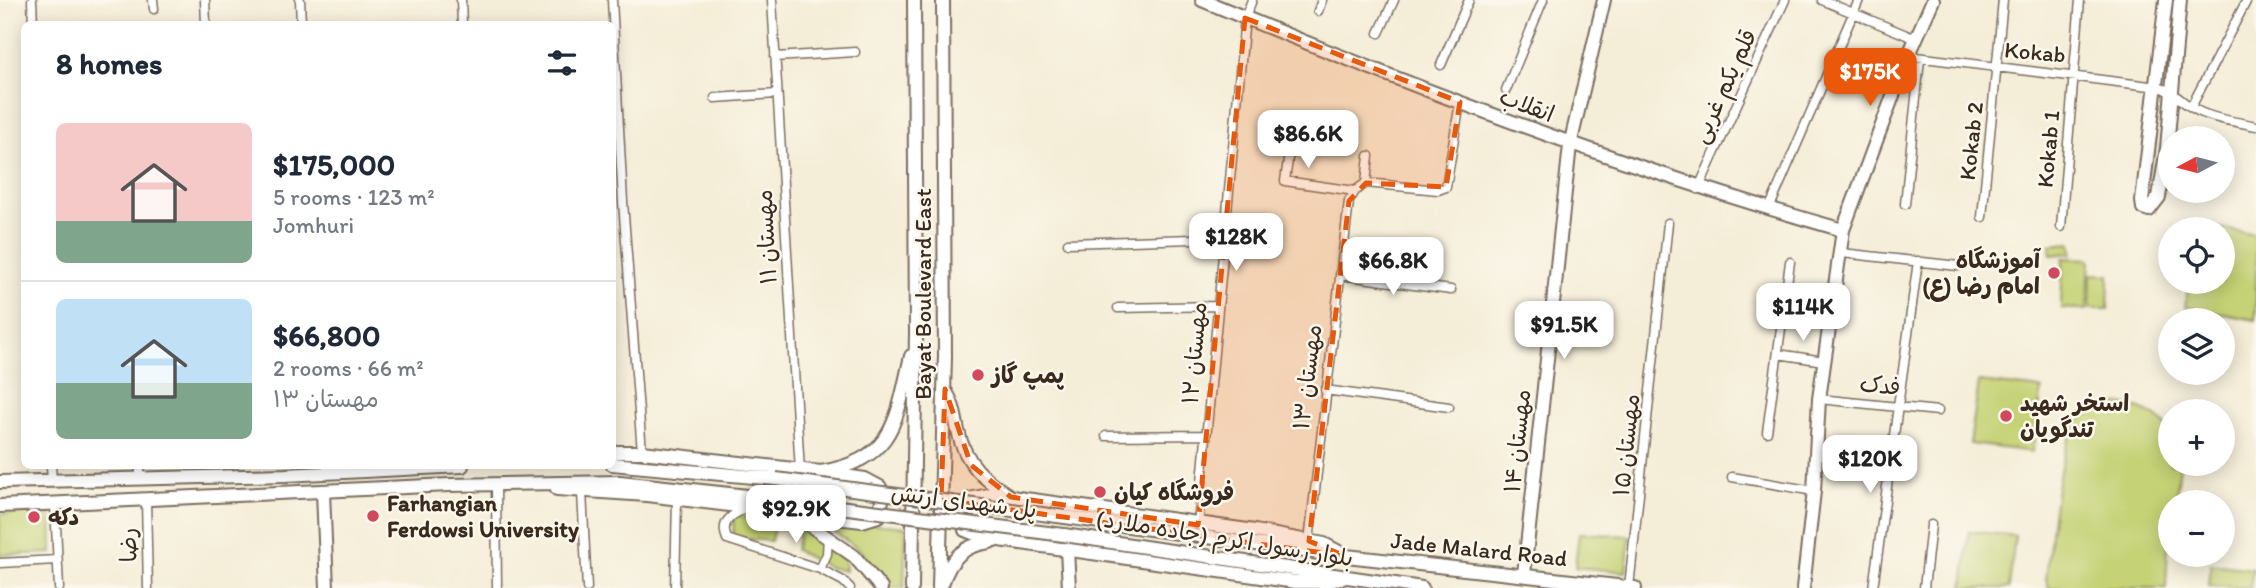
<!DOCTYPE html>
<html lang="en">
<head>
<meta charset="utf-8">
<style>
	:root { --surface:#fff; --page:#f2f2f3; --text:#1f2937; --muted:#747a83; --line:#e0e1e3; --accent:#ea580c }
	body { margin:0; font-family:Itim,"Playpen Sans Arabic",sans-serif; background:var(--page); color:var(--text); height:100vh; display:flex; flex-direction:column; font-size:26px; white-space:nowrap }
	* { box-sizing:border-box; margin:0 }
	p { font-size:23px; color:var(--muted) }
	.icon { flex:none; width:38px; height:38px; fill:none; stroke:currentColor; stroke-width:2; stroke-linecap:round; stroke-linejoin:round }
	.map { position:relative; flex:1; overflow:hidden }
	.details { position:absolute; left:21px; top:21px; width:595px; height:448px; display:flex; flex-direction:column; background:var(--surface); border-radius:10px; box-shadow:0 4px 18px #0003 }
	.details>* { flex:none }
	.needle { width:46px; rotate:263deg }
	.fabs { position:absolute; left:2158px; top:126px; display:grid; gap:14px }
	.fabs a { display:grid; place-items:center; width:77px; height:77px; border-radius:50%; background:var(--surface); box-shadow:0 4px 18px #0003; font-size:35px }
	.price { position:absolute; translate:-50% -60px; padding:0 16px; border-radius:14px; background:#fff; color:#222; font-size:23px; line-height:46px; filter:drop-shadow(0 2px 4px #0008) }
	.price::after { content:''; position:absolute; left:50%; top:42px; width:21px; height:16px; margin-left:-10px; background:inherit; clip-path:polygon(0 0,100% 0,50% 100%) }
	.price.on { background:var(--accent); color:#fff }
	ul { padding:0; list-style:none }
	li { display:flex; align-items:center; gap:21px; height:175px; padding:0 35px }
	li+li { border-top:2px solid var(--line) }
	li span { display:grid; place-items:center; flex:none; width:196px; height:140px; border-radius:10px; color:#555 }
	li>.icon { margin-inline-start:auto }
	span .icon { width:84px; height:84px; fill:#fffc; stroke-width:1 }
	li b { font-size:30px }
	h2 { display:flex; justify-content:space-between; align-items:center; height:84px; padding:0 35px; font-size:30px }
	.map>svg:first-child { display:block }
</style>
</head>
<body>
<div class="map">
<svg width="2256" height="588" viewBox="0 0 2256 588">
	<rect width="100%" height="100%" fill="#fbf7ec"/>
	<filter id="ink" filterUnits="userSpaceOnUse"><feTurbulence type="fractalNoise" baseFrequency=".0143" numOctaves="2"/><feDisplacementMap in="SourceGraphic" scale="14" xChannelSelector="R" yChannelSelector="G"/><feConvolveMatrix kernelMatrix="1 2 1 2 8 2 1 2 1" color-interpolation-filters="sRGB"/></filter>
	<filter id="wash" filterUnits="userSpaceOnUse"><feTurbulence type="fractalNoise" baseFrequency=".00686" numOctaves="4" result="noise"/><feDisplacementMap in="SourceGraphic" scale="28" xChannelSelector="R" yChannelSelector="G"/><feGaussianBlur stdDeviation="1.57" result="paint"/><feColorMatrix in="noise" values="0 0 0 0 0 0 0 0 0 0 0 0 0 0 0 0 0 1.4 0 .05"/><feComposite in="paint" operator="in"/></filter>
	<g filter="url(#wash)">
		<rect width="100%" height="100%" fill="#f4edd7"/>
		<path fill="#c5d274" stroke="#807e49" stroke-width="2" d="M 2200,224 L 2256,235 L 2256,320 L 2185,307 L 2189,282 L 2222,282 L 2222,229 L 2199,229 Z
			M 2071,243 L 2072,253 L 2051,255 L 2050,245 Z
			M 2063,258 L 2090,259 L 2087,310 L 2061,308 Z
			M 2091,274 L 2109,275 L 2108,309 L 2090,309 Z
			M 1979,382 L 2042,389 L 2032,452 L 1970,444 Z
			M 2116,404 C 2134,405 2163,414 2170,434 C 2173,442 2170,456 2170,464 L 2180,464 L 2176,502 L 2170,502 L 2166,588 L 2049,588 L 2046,579 C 2051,541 2056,444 2081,419 C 2091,410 2104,407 2116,404 Z
			M 51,512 L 52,553 L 0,555 L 0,514 Z
			M 734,515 L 775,521 L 771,541 L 733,538 Z
			M 815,519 L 906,527 L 904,588 L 889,588 L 860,550 Z
			M 801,527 L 844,560 L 845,571 L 828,567 L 795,550 Z
			M 1969,531 L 2015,536 L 2009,588 L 1963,588 Z
			M 1579,533 L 1630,536 L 1626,572 L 1575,567 Z
			M 2211,564 L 2253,569 L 2250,588 L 2209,586 Z"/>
	</g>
	<g filter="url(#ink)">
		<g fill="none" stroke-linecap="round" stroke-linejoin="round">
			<g stroke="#7c6e5f" stroke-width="11">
				<path id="street" d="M 32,0 L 33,24
					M 153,0 L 154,9
					M 205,0 L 206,24
					M 300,0 L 301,24
					M 461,0 L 462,24
					M 612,0 L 623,202 L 642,452
					M 772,0 L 800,471
					M 1822,0 L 1916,39
					M 1318,11 L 1322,0
					M 1379,33 L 1394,0
					M 1908,56 L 2158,87 C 2173,91 2178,99 2191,107 C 2209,119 2235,121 2256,126
					M 775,57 L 855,52
					M 1441,65 L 1469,0
					M 1506,90 L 1543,0
					M 715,98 L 777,94
					M 2191,107 L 2247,0
					M 1293,125 L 1285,181 L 1355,191
					M 1366,183 L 1369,156
					M 1698,189 L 1785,0
					M 1905,204 L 1920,59
					M 1769,209 L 1859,0
					M 1982,217 L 2003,0
					M 2061,227 L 2080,0
					M 1068,243 L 1224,238
					M 1842,253 L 1958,266
					M 1340,275 L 1451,290
					M 1118,308 L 1218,306
					M 1778,354 L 1824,361
					M 1325,390 L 1449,407
					M 1819,399 L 1938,411
					M 1767,432 L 1790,262
					M 1106,436 L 1206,435
					M 51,466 L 52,481
					M 140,466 L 140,478
					M 1732,477 L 1814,491
					M 496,484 L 497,588
					M 582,492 L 587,588
					M 146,500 L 148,588
					M 55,504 L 59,588
					M 745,509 C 730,515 720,523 727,539 L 820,569 L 843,581 L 850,588
					M 1198,525 L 1245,18 L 1252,0
					M 1309,541 L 1349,201 L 1355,191 L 1366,183 L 1438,190 L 1446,187 L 1460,102
					M 0,563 L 57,560
					M 820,569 L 827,554 L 828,536
					M 1629,587 L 1668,223
					M 675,588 L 677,499
					M 1873,588 L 1918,261
					M 1924,588 L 1931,525"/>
			</g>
			<g stroke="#7c6e5f" stroke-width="16">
				<path id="secondary" d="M 1202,0 C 1412,87 1624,168 1843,230
					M 2166,0 L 2142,201 L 2143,208 L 2149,210 L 2159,197 L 2167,148 L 2180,0
					M 323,492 L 327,588
					M 1067,549 L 1069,588
					M 1524,574 L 1570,145 L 1604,0
					M 1803,588 L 1814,491 L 1819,399 L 1843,230 L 1904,66 L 1933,0"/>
			</g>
			<g stroke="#7c6e5f" stroke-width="16">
				<path id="primary" d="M 945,390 C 954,404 955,416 958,431 C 965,464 985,480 1011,497 L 1255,531 L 1324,544 L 1339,552
					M 612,452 L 642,452 L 821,472 C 895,459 896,421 911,356
					M 612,464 L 776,479
					M 0,482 L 285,475 L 462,466
					M 557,489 L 647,495 L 779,511 L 808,524 L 854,556 L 881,588
					M 1008,497 L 989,495 L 969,499 L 961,509 L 965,530 L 985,538 L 1296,582 L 1326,582 L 1343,578
					M 0,506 L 449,485 L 620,482 L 775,499
					M 793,513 L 862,521 L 878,516 L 883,497 L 880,487 L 865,479 L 831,474
					M 1065,517 L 1319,553 L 1635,588
					M 1064,535 L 1422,588
					M 942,584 C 950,559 963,545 990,542
					M 912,588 L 916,332 L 914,0
					M 939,588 L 945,356 L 943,0"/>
			</g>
			<use href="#street" stroke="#fff" stroke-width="8"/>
			<use href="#secondary" stroke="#fff" stroke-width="12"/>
			<use href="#primary" stroke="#fff" stroke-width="12"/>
			<g stroke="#7c6e5f" stroke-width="16" stroke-linecap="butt">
				<path id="primary-bridge" d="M 776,479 L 1065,517
					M 775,499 L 1064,535"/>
			</g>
			<use href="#primary-bridge" stroke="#fff" stroke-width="12"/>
		</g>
	</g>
	<path fill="#e8590c" fill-opacity="0.2" stroke="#e8590c" stroke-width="5" stroke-dasharray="14 9" stroke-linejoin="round" d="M 1245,18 L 1460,102 L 1446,187 L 1366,183 L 1349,201 L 1309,541 L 1345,556 L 941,500 L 945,389 L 971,465 L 1011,497 L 1198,525 Z"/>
	<g fill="#d1495b" stroke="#fbf7ec" stroke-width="2.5">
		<circle cx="2054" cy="273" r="7"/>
		<circle cx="978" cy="375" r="7"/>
		<circle cx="2006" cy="416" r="7"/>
		<circle cx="1100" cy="492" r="7"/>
		<circle cx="373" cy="516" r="7"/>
		<circle cx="34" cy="517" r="7"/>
	</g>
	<g text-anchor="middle" stroke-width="5" stroke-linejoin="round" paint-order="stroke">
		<g font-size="23" fill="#3b2a1e" stroke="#fbf7ec">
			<text transform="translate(2035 52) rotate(5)" y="8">Kokab</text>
			<text transform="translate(1724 86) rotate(-65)" y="8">قلم یکم غربی</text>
			<text transform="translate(1527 105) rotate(21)" y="8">انقلاب</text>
			<text transform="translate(1971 141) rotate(-84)" y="8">Kokab 2</text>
			<text transform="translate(2048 149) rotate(-85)" y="8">Kokab 1</text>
			<text transform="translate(766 237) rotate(-93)" y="8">مهستان ۱۱</text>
			<text transform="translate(923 294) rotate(-90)" y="8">Bayat Boulevard East</text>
			<text transform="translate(1194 353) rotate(-85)" y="8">مهستان ۱۲</text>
			<text transform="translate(1307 377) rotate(-83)" y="8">مهستان ۱۳</text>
			<text transform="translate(1880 385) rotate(5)" y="8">فدک</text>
			<text transform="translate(1517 441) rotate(-84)" y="8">مهستان ۱۴</text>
			<text transform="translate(1626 445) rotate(-84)" y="8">مهستان ۱۵</text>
			<text transform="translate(964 501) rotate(7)" y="8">پل شهدای ارتش</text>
			<text transform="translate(1225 538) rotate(9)" y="8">بلوار رسول اکرم (جاده ملارد)</text>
			<text transform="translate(128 545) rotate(-92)" y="8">رضا</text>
			<text transform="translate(1479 549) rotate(6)" y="8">Jade Malard Road</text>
		</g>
		<g font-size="23" font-weight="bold" fill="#3b2a1e" stroke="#fbf7ec" text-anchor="start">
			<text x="2040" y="268" text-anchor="end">آموزشگاه<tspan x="2040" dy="26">امام رضا (ع)</tspan></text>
			<text x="992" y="383">پمپ گاز</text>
			<text x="2020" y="411">استخر شهید<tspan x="2020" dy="26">تندگویان</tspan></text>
			<text x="1114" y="500">فروشگاه کیان</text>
			<text x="387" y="511">Farhangian<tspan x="387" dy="26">Ferdowsi University</tspan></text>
			<text x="48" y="525">دکه</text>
		</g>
	</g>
</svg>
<div class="fabs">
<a><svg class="needle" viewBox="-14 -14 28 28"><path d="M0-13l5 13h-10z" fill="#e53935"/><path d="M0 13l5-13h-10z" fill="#747a83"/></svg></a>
<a><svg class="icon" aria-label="locate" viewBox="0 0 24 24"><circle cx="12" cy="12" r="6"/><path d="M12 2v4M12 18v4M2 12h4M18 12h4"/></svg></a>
<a><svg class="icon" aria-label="layers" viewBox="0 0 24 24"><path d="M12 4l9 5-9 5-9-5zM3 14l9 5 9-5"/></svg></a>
<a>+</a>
<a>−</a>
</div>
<b class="price on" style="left:1870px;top:108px">$175K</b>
<b class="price" style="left:1308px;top:170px">$86.6K</b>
<b class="price" style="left:1236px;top:273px">$128K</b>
<b class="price" style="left:1393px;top:297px">$66.8K</b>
<b class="price" style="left:1803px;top:343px">$114K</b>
<b class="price" style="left:1564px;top:361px">$91.5K</b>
<b class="price" style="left:1870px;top:495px">$120K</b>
<b class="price" style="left:796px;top:545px">$92.9K</b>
<section class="details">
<h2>8 homes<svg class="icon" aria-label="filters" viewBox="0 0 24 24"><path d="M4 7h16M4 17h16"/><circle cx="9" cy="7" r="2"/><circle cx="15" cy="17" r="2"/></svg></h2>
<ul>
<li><span style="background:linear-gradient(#f6c9c9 70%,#7fa58c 0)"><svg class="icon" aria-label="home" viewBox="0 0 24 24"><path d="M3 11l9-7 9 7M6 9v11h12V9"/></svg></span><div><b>$175,000</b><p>5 rooms · 123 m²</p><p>Jomhuri</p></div></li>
<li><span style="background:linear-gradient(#bfe0f5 60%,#7fa58c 0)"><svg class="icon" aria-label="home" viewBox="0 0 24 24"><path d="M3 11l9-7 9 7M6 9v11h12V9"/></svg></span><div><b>$66,800</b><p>2 rooms · 66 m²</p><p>مهستان ۱۳</p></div></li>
</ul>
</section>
</div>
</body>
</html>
